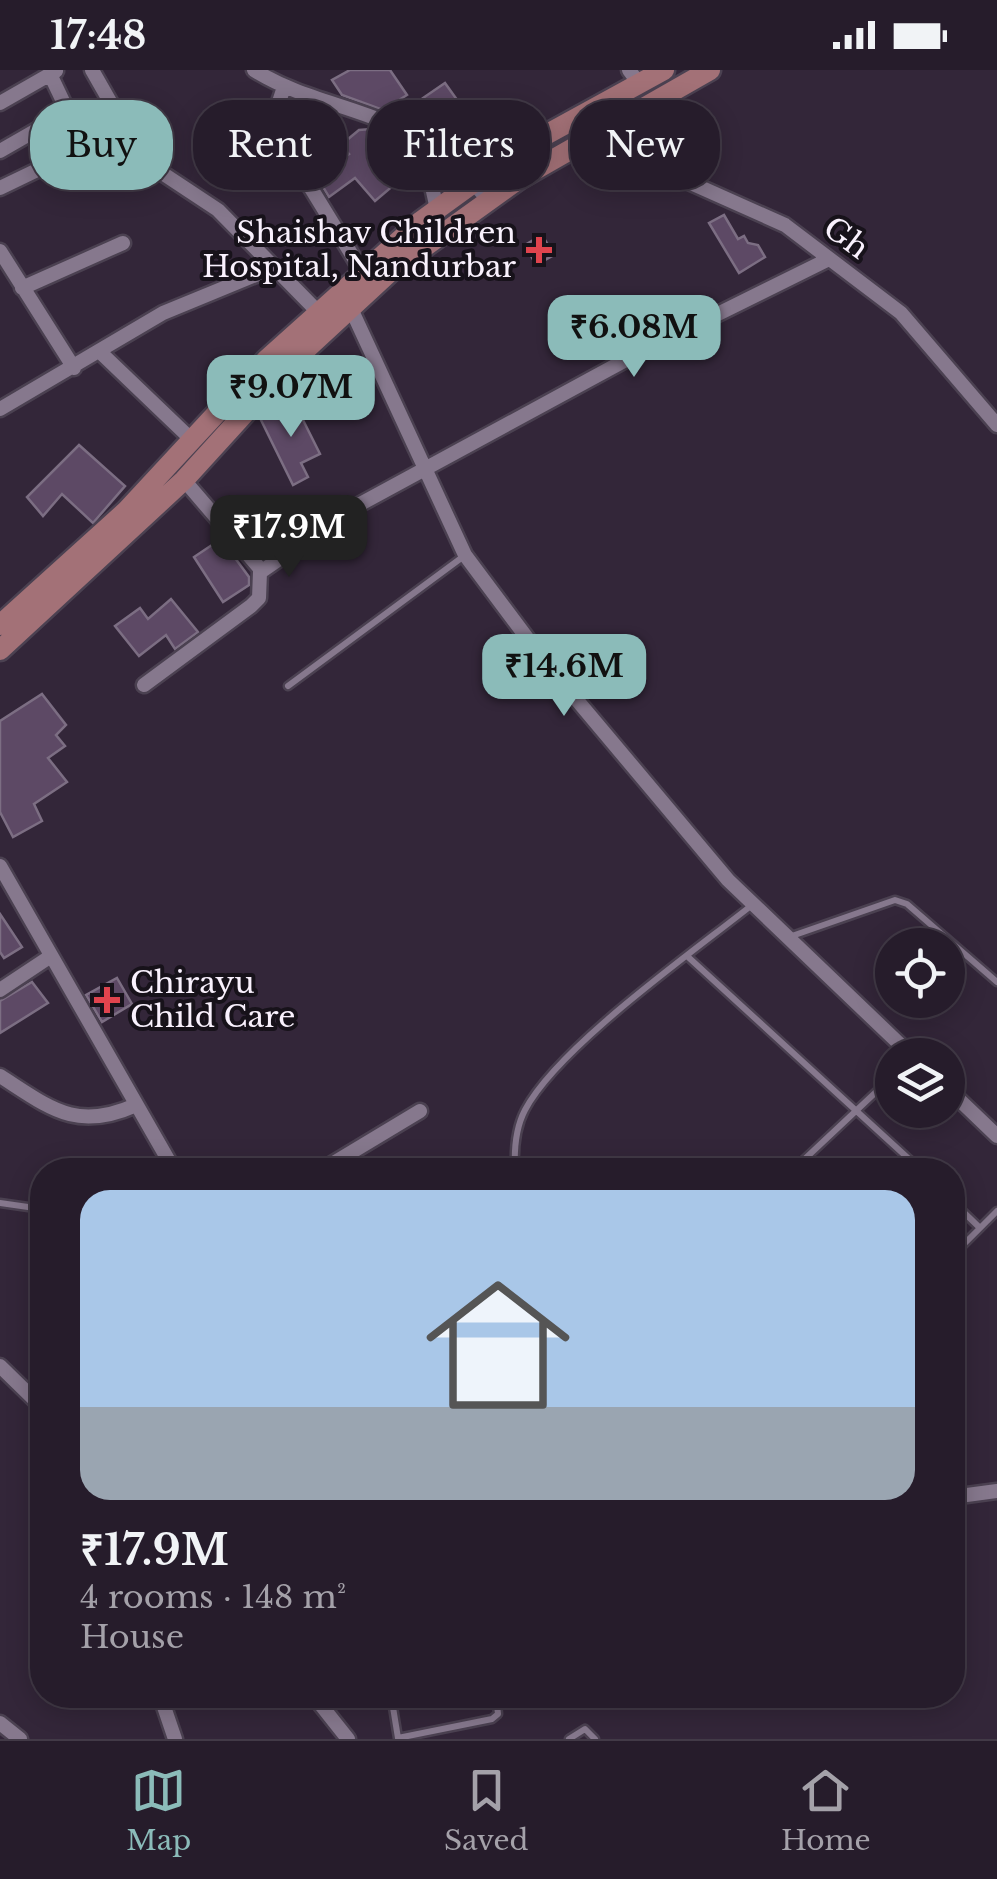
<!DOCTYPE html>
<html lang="en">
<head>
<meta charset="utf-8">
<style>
	:root { --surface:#261c2b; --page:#2e2533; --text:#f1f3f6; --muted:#a4a1a9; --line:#423a47; --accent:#8bbbb9 }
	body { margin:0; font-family:"Libre Baskerville",serif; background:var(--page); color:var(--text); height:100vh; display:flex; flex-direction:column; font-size:38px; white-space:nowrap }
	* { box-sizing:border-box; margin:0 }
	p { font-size:32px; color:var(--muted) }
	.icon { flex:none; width:55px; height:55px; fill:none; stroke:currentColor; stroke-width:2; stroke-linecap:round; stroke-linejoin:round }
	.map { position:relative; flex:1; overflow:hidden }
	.side { position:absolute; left:30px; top:1088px; width:935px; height:550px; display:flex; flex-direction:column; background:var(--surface); border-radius:40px; box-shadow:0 5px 25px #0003,0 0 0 2px var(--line) }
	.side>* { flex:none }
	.top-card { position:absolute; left:30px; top:30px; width:938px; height:90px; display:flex; gap:20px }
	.buttons { position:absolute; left:875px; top:858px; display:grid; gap:20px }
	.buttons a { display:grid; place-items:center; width:90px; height:90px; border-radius:50%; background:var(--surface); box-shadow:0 5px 25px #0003,0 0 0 2px var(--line); font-size:50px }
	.price { position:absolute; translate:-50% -85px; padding:0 22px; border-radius:20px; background:var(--accent); color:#111; font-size:32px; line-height:65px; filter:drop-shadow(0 2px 5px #0008) }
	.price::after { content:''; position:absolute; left:50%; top:60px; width:30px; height:22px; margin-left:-15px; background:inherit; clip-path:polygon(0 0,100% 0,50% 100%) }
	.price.on { background:#222; color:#fff }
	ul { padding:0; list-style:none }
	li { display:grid; align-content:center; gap:20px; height:530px; padding:0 50px }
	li+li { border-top:2px solid var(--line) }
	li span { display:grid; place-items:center; height:310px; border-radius:30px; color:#555 }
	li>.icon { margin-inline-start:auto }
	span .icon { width:180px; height:180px; fill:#fffc; stroke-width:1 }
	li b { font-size:42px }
	.pill { padding:0 35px; border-radius:40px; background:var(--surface); box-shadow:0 5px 25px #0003,0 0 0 2px var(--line); font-size:35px; line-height:90px }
	.pill.on { background:var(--accent); color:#111 }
	.status { display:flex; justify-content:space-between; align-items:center; height:70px; padding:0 50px; background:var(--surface); direction:ltr }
	.status svg { height:28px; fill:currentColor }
	.tab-bar { display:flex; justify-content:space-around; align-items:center; height:140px; border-top:2px solid var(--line); background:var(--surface); font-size:28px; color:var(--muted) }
	.tab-bar a { display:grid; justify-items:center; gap:5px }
	.tab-bar .on { color:var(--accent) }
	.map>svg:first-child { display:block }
</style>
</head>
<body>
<div class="status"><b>17:48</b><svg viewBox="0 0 49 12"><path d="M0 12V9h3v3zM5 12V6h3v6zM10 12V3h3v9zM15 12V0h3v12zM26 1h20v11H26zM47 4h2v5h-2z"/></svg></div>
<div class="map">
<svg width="997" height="1669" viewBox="0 0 997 1669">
	<rect width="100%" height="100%" fill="#332639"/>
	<path fill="#5d4965" stroke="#7c6e83" stroke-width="2.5" d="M 350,0 L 390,0 L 407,25 L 383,40 L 342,25 L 332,10 Z
		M 445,13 L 460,34 L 438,49 L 423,28 Z
		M 465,32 L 481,56 L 468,65 L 452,42 Z
		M 371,59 L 390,85 L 402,75 L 414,98 L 375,131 L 355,108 L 329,127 L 317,107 L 349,84 L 341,75 L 359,60 Z
		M 724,145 L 738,169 L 744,166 L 748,173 L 758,175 L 765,187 L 739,203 L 709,153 Z
		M 542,165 L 554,185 L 536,195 L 525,175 Z
		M 293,330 L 320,384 L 301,393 L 308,407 L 293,415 L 260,348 Z
		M 79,375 L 125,416 L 93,453 L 62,424 L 43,446 L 27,427 Z
		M 221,469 L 249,507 L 249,515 L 223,532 L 194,487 Z
		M 171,529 L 198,562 L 175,579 L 166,565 L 139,586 L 115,556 L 140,538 L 148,549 Z
		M 42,624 L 66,655 L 56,665 L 65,676 L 48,688 L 67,712 L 34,734 L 42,751 L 13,767 L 0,742 L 0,651 Z
		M 0,844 L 22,877 L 4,888 L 0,882 Z
		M 117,908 L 132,934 L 102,952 L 86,925 Z
		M 32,912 L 48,933 L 0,963 L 0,931 Z"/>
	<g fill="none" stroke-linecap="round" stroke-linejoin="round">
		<g stroke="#4b4151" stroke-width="11">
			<path id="lane" d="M 288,616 L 464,486
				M 789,867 L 895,830 L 907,834 L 997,912
				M 687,886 L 921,1100
				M 515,1100 C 514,1080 515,1059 525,1040 C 558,977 693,882 752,835
				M 793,1100 L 892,1007
				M 952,1131 L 980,1158
				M 0,1133 L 42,1139
				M 952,1186 L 997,1141
				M 391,1625 L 398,1668
				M 398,1668 L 492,1649 L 498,1644 L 496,1625
				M 569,1669 L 585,1659 L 595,1669"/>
		</g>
		<g stroke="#4b4151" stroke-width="19">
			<path id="street" d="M 92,0 L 133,72 L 159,101 L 218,140 L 324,248
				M 254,0 C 297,27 344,34 390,54 C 420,68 468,104 488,130
				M 629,0 L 638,12
				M 50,4 L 100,109
				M 284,17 L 276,41 L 279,66 L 363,203
				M 0,33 L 56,1
				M 573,48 L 590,68 L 785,155 L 901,243 L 997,355
				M 414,75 L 429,103 L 438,144
				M 0,81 L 68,42
				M 0,118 L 85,77
				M 0,181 L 74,298
				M 22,218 L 123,173
				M 347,230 L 465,485 L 545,592 L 728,810 L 911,985
				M 99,281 L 192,370
				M 0,339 L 163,243 L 275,197
				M 184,410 L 262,501 L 353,438 L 633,286 L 829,189
				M 144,615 L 251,536 L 259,528 L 260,502
				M 0,796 L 174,1100
				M 0,920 L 51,886
				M 0,1006 C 50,1038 76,1062 136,1035
				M 948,1019 L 997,1066
				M 322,1100 L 420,1041
				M 0,1296 L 42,1337
				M 952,1427 L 997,1421
				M 160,1625 L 175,1669
				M 313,1625 L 348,1669
				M 0,1653 L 20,1669"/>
		</g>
		<g stroke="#4b4151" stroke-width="25">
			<path id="primary" d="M 0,555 L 126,441 L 266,290 L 421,151 L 520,79 L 664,0
				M 0,580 L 184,410 L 286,298 L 391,201 L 519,109 L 710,0"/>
		</g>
		<use href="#lane" stroke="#86788d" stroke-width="6"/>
		<use href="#street" stroke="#86788d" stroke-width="14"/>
		<use href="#primary" stroke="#a37177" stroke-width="20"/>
	</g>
	<g fill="#e0444e" stroke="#17121a" stroke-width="4">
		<path d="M534 165h10v10h10v10h-10v10h-10v-10h-10v-10h10z"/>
		<path d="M102 915h10v10h10v10h-10v10h-10v-10h-10v-10h10z"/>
	</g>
	<g text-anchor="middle" stroke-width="8" stroke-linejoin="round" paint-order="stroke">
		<g font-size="30" fill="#f9f1fd" stroke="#17121a" text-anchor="end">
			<text x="516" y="173">Shaishav Children<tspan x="516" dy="34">Hospital, Nandurbar</tspan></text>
			<text x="130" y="923" text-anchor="start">Chirayu<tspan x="130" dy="34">Child Care</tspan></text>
		</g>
		<g font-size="30" fill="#f9f1fd" stroke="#17121a">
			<text transform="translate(846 168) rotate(37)" y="10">Gh</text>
		</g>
	</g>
</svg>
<div class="buttons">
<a><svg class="icon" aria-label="locate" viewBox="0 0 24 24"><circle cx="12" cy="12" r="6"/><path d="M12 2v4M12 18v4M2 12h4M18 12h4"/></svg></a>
<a><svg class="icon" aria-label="layers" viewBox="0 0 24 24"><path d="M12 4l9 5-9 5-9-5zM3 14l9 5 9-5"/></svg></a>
</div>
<b class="price" style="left:634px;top:310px">₹6.08M</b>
<b class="price" style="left:291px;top:370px">₹9.07M</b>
<b class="price on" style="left:289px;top:510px">₹17.9M</b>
<b class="price" style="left:564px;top:649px">₹14.6M</b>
<div class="top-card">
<a class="pill on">Buy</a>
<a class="pill">Rent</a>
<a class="pill">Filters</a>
<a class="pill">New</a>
</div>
<section class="side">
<ul>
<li><span style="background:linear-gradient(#a9c7e8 70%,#9aa5b1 0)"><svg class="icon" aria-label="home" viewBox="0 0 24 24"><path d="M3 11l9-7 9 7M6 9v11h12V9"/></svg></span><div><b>₹17.9M</b><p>4 rooms · 148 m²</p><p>House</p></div></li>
</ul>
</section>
</div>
<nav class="tab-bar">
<a class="on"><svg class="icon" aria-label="map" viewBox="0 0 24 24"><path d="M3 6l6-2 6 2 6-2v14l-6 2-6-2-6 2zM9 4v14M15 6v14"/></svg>Map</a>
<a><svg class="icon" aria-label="saved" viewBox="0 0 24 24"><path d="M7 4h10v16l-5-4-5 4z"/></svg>Saved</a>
<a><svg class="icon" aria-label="home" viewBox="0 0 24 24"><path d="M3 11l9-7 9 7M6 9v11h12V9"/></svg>Home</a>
</nav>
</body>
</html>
